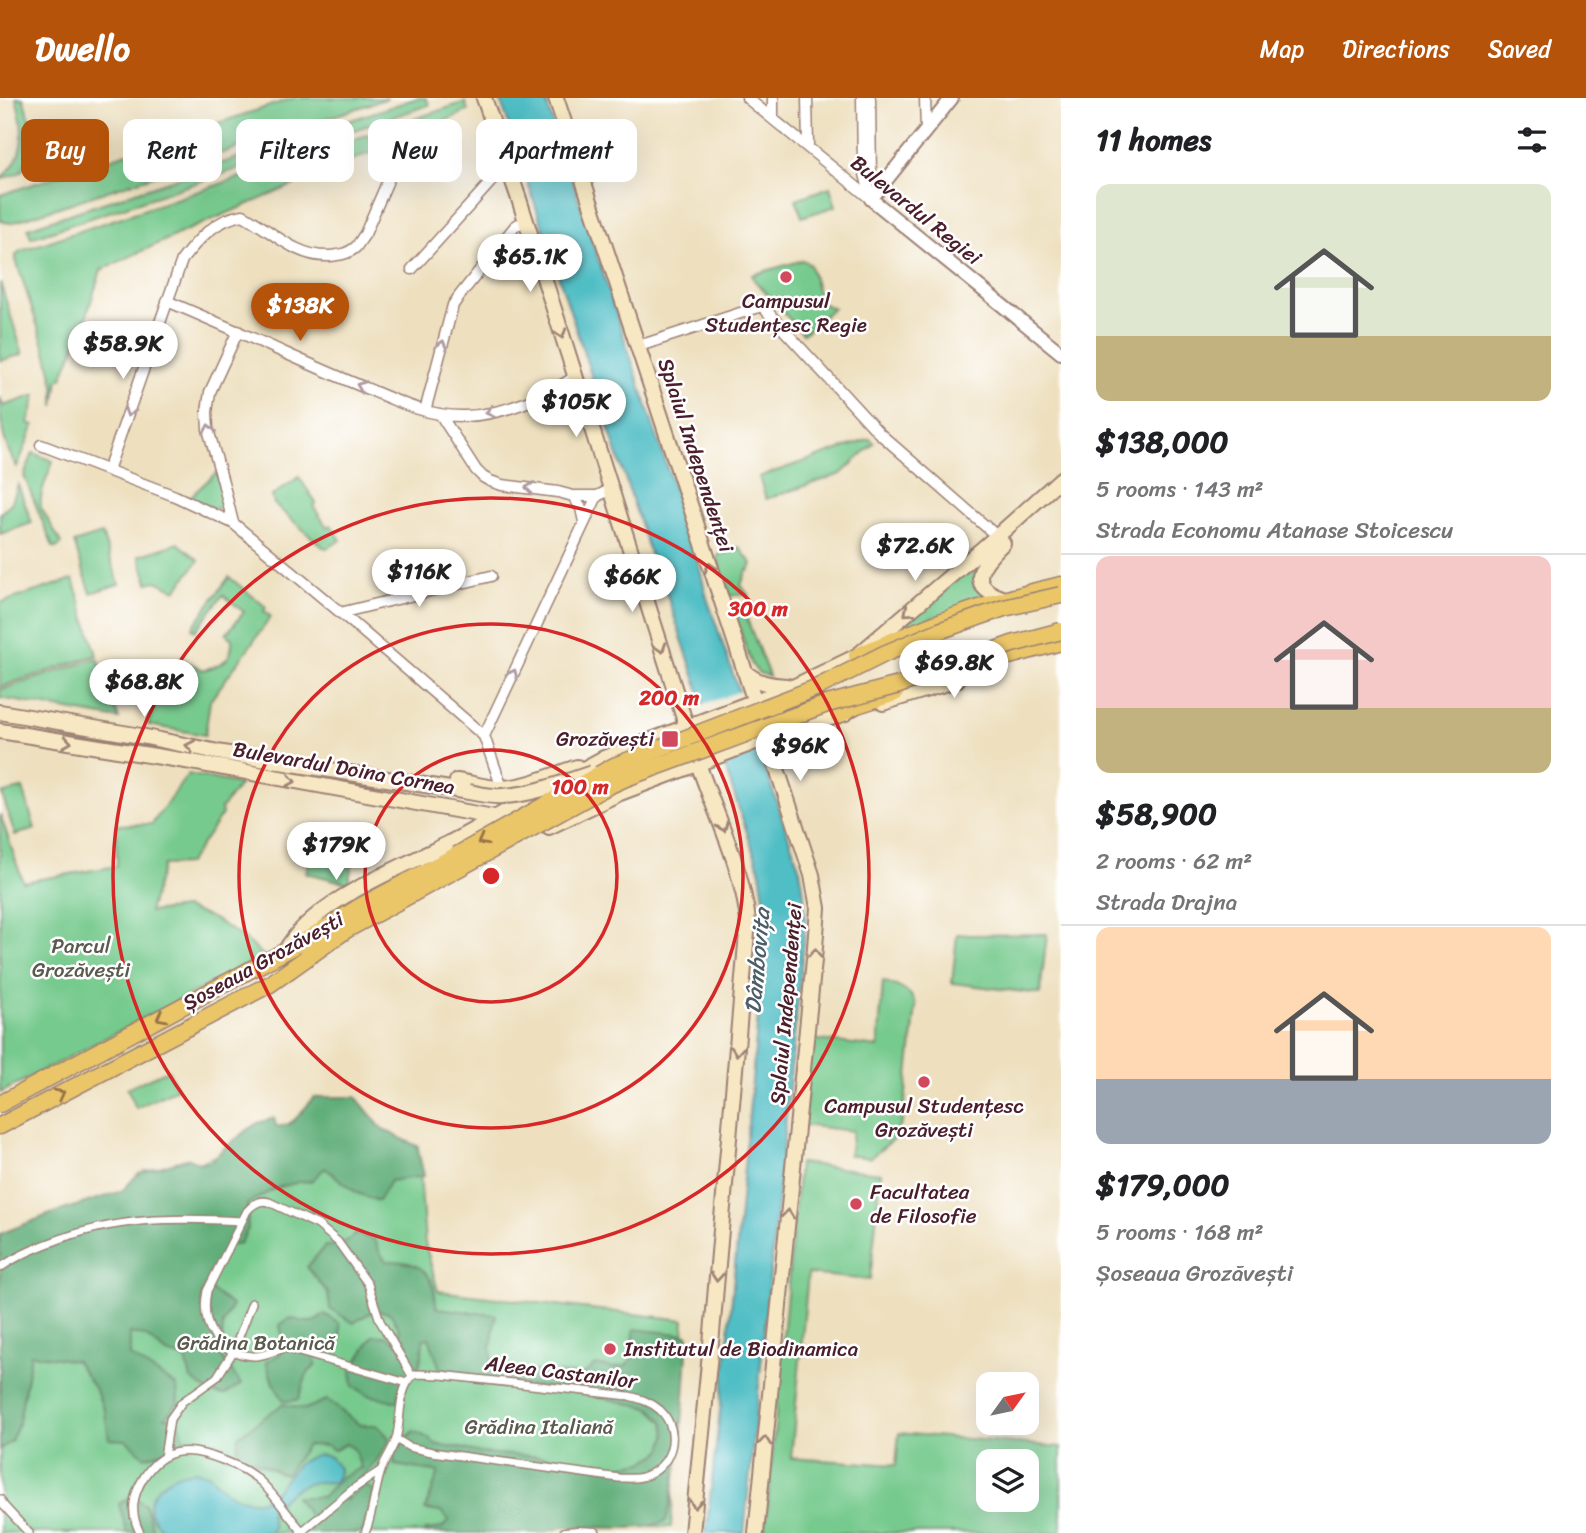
<!DOCTYPE html>
<html lang="en">
<head>
<meta charset="utf-8">
<style>
	:root { --surface:#fff; --page:#f2f2f2; --text:#202124; --muted:#757577; --line:#e0e0e0; --accent:#b45309 }
	body { margin:0; font-family:Sriracha,sans-serif; background:var(--page); color:var(--text); height:100vh; display:flex; flex-direction:column; font-size:26px; white-space:nowrap }
	* { box-sizing:border-box; margin:0 }
	p { font-size:23px; color:var(--muted) }
	.icon { flex:none; width:38px; height:38px; fill:none; stroke:currentColor; stroke-width:2; stroke-linecap:round; stroke-linejoin:round }
	.map { position:relative; flex:1; overflow:hidden }
	.drawer { display:flex; flex-direction:column; background:var(--surface); width:525px }
	.drawer>* { flex:none }
	.guide { position:absolute; left:21px; top:21px; width:665px; height:63px; display:flex; gap:14px }
	.needle { width:46px; rotate:57deg }
	.buttons { position:absolute; left:976px; top:1274px; display:grid; gap:14px }
	.buttons a { display:grid; place-items:center; width:63px; height:63px; border-radius:14px; background:var(--surface); box-shadow:0 7px 28px #0002; font-size:35px }
	.price { position:absolute; translate:-50% -60px; padding:0 16px; border-radius:24px; background:#fff; color:#222; font-size:23px; line-height:46px; filter:drop-shadow(0 2px 4px #0008) }
	.price::after { content:''; position:absolute; left:50%; top:42px; width:21px; height:16px; margin-left:-10px; background:inherit; clip-path:polygon(0 0,100% 0,50% 100%) }
	.price.on { background:var(--accent); color:#fff }
	ul { padding:0; list-style:none }
	li { display:grid; align-content:center; gap:14px; height:371px; padding:0 35px }
	li+li { border-top:2px solid var(--line) }
	li span { display:grid; place-items:center; height:217px; border-radius:14px; color:#555 }
	li>.icon { margin-inline-start:auto }
	span .icon { width:126px; height:126px; fill:#fffc; stroke-width:1 }
	li b { font-size:30px }
	h2 { display:flex; justify-content:space-between; align-items:center; height:84px; padding:0 35px; font-size:30px }
	.chip { padding:0 24px; border-radius:14px; background:var(--surface); box-shadow:0 7px 28px #0002; font-size:24px; line-height:63px }
	.chip.on { background:var(--accent); color:#fff }
	header { display:flex; align-items:center; gap:42px; box-sizing:border-box; height:98px; padding:0 35px; background:var(--accent); color:#fff }
	header strong { font-size:33px }
	nav { display:flex; gap:38px; margin-inline-start:auto; font-size:24px }
	main { display:flex; flex:1; min-height:0 }
	.map>svg:first-child { display:block }
</style>
</head>
<body>
<header>
<strong>Dwello</strong>
<nav><a>Map</a><a>Directions</a><a>Saved</a></nav>
</header>
<main>
<div class="map">
<svg width="1061" height="1435" viewBox="0 0 1061 1435">
	<rect width="100%" height="100%" fill="#fff"/>
	<filter id="ink" filterUnits="userSpaceOnUse"><feTurbulence type="fractalNoise" baseFrequency=".0143" numOctaves="2"/><feDisplacementMap in="SourceGraphic" scale="14" xChannelSelector="R" yChannelSelector="G"/><feConvolveMatrix kernelMatrix="1 2 1 2 8 2 1 2 1" color-interpolation-filters="sRGB"/></filter>
	<filter id="wash" filterUnits="userSpaceOnUse"><feTurbulence type="fractalNoise" baseFrequency=".00686" numOctaves="4" result="noise"/><feDisplacementMap in="SourceGraphic" scale="28" xChannelSelector="R" yChannelSelector="G"/><feGaussianBlur stdDeviation="1.57" result="paint"/><feColorMatrix in="noise" values="0 0 0 0 0 0 0 0 0 0 0 0 0 0 0 0 0 1.4 0 .05"/><feComposite in="paint" operator="in"/></filter>
	<g filter="url(#wash)">
		<rect width="100%" height="100%" fill="#eee0bf"/>
		<path fill="#77ca8e" stroke="#60745c" stroke-width="2" fill-rule="evenodd" d="M 16,0 L 23,0 L 35,39 L 36,48 L 21,74 L 0,82 L 0,80 C 28,61 24,28 16,0 Z
			M 294,0 L 388,0 L 11,125 L 4,124 L 0,121 L 0,97 Z
			M 417,0 L 426,0 L 429,7 L 31,140 L 28,130 Z
			M 465,4 L 468,13 L 185,133 L 101,172 L 83,229 L 62,280 L 58,282 L 54,308 L 54,286 L 47,257 L 16,162 L 16,157 L 20,153 Z
			M 830,89 L 836,108 L 802,119 L 796,101 Z
			M 803,162 L 810,167 L 821,205 L 833,210 L 803,236 L 754,182 L 752,177 Z
			M 0,184 L 23,256 L 0,263 Z
			M 36,297 L 28,325 L 34,327 L 17,369 C 3,346 0,326 0,299 L 3,308 Z
			M 870,341 L 874,345 L 841,376 L 766,401 L 759,379 Z
			M 33,355 L 53,363 C 48,378 39,394 41,410 L 62,446 L 56,450 L 53,449 L 24,378 Z
			M 217,374 L 224,405 L 223,408 L 214,411 L 188,401 Z
			M 299,379 L 316,405 L 313,408 L 327,429 L 331,427 L 341,442 L 327,450 L 323,449 L 274,406 L 272,398 Z
			M 18,387 L 32,425 L 0,436 L 0,416 L 12,404 Z
			M 102,436 L 119,486 L 91,495 L 74,445 Z
			M 178,445 L 199,462 L 176,492 L 156,483 L 148,485 L 139,458 Z
			M 739,449 L 752,466 L 749,473 L 747,472 L 741,487 L 749,498 L 741,496 L 730,498 L 717,460 L 720,456 Z
			M 979,462 L 987,500 L 901,531 L 906,525 Z
			M 229,479 L 266,509 L 264,513 L 271,519 L 210,603 L 205,637 L 148,627 C 154,609 161,563 186,569 L 177,563 L 181,560 L 203,572 C 221,567 233,563 232,541 L 226,536 L 244,514 L 223,497 L 195,533 L 192,530 Z
			M 73,481 L 97,557 L 0,589 L 0,505 Z
			M 739,515 L 745,516 L 769,578 L 759,575 L 752,567 L 735,518 Z
			M 98,560 L 119,621 L 0,600 L 0,592 Z
			M 188,676 L 240,686 L 221,711 L 222,716 L 188,766 L 163,767 L 149,814 L 185,810 L 214,821 L 242,839 L 264,858 L 0,995 L 0,716 L 23,784 L 117,768 L 116,727 L 152,726 Z
			M 23,690 L 35,731 L 15,737 L 2,696 Z
			M 312,753 L 353,764 L 348,785 L 306,775 Z
			M 957,836 L 970,837 L 1047,836 L 1040,896 L 952,885 Z
			M 883,883 C 898,889 912,891 916,908 L 903,1021 L 894,1041 L 870,1060 L 849,1057 L 853,1033 L 803,1027 L 812,941 L 878,949 Z
			M 168,972 L 177,991 L 136,1010 L 127,990 Z
			M 349,1006 L 365,1038 L 418,1048 L 425,1145 L 438,1193 L 684,1222 L 671,1429 L 559,1424 L 521,1435 L 0,1435 L 0,1142 Z
			M 799,1065 L 881,1075 L 870,1182 L 808,1176 L 791,1360 L 896,1367 L 899,1335 L 1061,1349 L 1061,1435 L 765,1435 ZM 989,1363 L 1027,1363 L 1027,1402 L 989,1402 Z"/>
		<path fill="#61ae79" stroke="#566652" stroke-width="2" d="M 314,999 L 356,999 L 382,1031 L 417,1048 L 424,1078 L 390,1083 L 378,1103 L 357,1095 L 325,1070 L 311,1083 L 299,1084 L 276,1090 L 247,1106 L 248,1131 L 240,1145 L 226,1148 L 209,1183 L 212,1193 L 232,1207 L 223,1226 L 222,1242 L 218,1255 L 241,1286 L 224,1297 L 211,1295 L 191,1281 L 186,1261 L 167,1255 L 145,1238 L 130,1235 L 130,1258 L 177,1288 L 178,1305 L 165,1319 L 178,1323 L 185,1342 L 169,1352 L 145,1359 L 126,1342 L 109,1341 L 105,1314 L 96,1293 L 76,1263 L 31,1256 L 19,1324 L 11,1343 L 0,1351 L 0,1136 L 48,1117 L 122,1093 L 139,1075 L 189,1060 L 201,1066 L 212,1064 L 221,1053 L 246,1033 L 258,1025 L 274,1020 L 276,1028 C 293,1031 304,1010 314,999 Z
			M 356,1136 L 375,1142 L 380,1155 L 386,1163 C 404,1163 422,1165 431,1182 C 435,1190 435,1202 437,1210 L 496,1217 L 491,1250 L 492,1265 L 508,1271 L 582,1277 L 596,1267 L 613,1270 L 626,1268 L 633,1259 L 634,1231 L 688,1237 C 684,1299 682,1363 666,1423 L 648,1429 L 623,1430 L 564,1429 L 541,1435 L 426,1435 L 425,1432 L 442,1430 L 449,1422 L 441,1414 L 425,1412 L 439,1374 L 395,1367 L 393,1356 L 403,1338 L 409,1338 L 414,1333 L 430,1341 L 435,1346 L 447,1349 L 458,1349 L 480,1355 L 550,1359 L 607,1370 L 643,1364 L 656,1357 L 662,1351 L 666,1338 L 664,1324 L 650,1310 L 571,1293 L 462,1278 L 440,1271 L 429,1240 L 423,1241 L 422,1257 L 418,1271 L 411,1273 L 400,1291 L 398,1304 L 368,1297 L 353,1288 L 351,1273 L 373,1238 L 386,1238 L 398,1246 L 400,1232 L 390,1215 C 373,1210 368,1216 354,1225 L 330,1211 L 328,1195 L 307,1169 L 325,1148 C 339,1148 345,1145 356,1136 Z
			M 325,1216 L 340,1226 L 341,1240 L 313,1259 L 316,1267 L 307,1276 L 298,1302 L 284,1303 L 273,1285 L 266,1264 L 281,1255 L 283,1244 L 280,1226 L 291,1220 C 306,1225 313,1228 325,1216 Z
			M 327,1302 L 360,1327 L 377,1327 L 390,1341 C 376,1365 367,1376 346,1394 L 346,1402 L 364,1387 L 374,1393 L 365,1427 L 362,1435 L 305,1435 L 314,1419 L 310,1418 L 295,1399 L 322,1399 L 341,1379 L 361,1370 L 354,1351 L 346,1346 L 334,1352 L 327,1348 L 307,1347 L 286,1376 L 280,1375 L 237,1355 L 238,1338 L 283,1306 L 305,1311 Z
			M 132,1398 L 145,1407 L 154,1435 L 127,1435 L 119,1406 Z"/>
		<path fill="#50bec5" stroke="#4d6e78" stroke-width="2" d="M 500,0 L 545,0 L 697,460 L 707,500 L 800,772 C 804,791 806,810 805,830 L 744,1435 L 706,1435 L 728,1243 L 765,842 L 766,813 L 760,773 L 665,491 L 659,483 Z
			M 321,1357 L 330,1359 L 339,1371 L 338,1378 L 334,1384 C 326,1385 319,1383 311,1385 C 294,1389 278,1401 270,1416 L 273,1429 L 269,1435 L 166,1435 C 159,1429 152,1422 150,1414 C 144,1389 186,1365 207,1376 C 215,1380 220,1389 227,1394 C 236,1400 252,1406 263,1402 C 287,1391 290,1359 321,1357 Z"/>
		<path fill="#eee0bf" d="M 740,593 L 762,653 L 721,668 L 700,608 Z"/>
	</g>
	<g filter="url(#ink)">
		<g fill="none" stroke-linecap="round" stroke-linejoin="round">
			<g stroke="#9c8075" stroke-width="10">
				<path id="pedestrian" d="M 0,1170 C 16,1158 33,1151 52,1144 C 115,1119 176,1119 242,1123
					M 396,1341 L 409,1349 L 432,1354 L 619,1380 C 627,1380 635,1381 642,1379 C 672,1371 683,1334 660,1312 C 651,1304 641,1301 629,1298 L 441,1277 L 418,1276 L 412,1278
					M 164,1359 L 170,1321 L 182,1304 L 217,1279 L 233,1254 L 252,1205
					M 0,1401 L 4,1408 L 29,1435
					M 140,1435 C 130,1415 132,1398 144,1379 C 165,1346 193,1350 225,1363 C 238,1368 252,1375 262,1385 C 277,1400 289,1419 304,1435
					M 300,1435 L 353,1391 L 380,1373
					M 365,1435 C 373,1416 374,1396 380,1376 C 383,1364 392,1353 396,1341 C 402,1320 397,1296 412,1278 L 380,1223 L 368,1186 L 338,1144 L 318,1127 L 269,1104 C 260,1101 253,1106 247,1113 L 207,1193 C 200,1227 216,1255 253,1258 C 264,1259 275,1252 285,1250 L 407,1285"/>
			</g>
			<g stroke="#9c8075" stroke-width="13">
				<path id="minor" d="M 747,0 L 871,101
					M 773,0 L 773,21
					M 807,0 L 808,49
					M 862,0 L 863,68 L 871,100
					M 870,0 L 871,83
					M 925,0 L 926,32
					M 412,171 L 507,66
					M 167,203 C 207,220 246,237 285,255 C 314,268 343,281 373,293 C 403,306 432,319 465,318 C 503,317 544,299 575,279
					M 639,248 L 762,208 L 879,335 L 999,440
					M 425,313 L 453,207 L 460,197 L 516,127 L 526,124
					M 440,316 L 476,372 L 483,379 L 490,383 L 502,387 L 558,394 L 573,398 L 597,398
					M 41,347 L 175,398 L 233,425 L 353,525 L 484,638 L 502,690
					M 108,372 L 182,162 C 198,141 216,121 243,117 C 271,132 296,160 330,158 C 340,157 348,156 356,149 C 359,145 362,140 365,136 L 401,52
					M 573,398 L 581,410 L 584,424
					M 233,425 L 223,384 L 208,331 L 207,314 L 210,294 L 238,233
					M 340,515 L 491,478
					M 484,638 L 597,398 L 610,392
					M 565,1435 L 578,1434 L 595,1435"/>
			</g>
			<g stroke="#9c8075" stroke-width="16">
				<path id="tertiary" d="M 952,0 L 871,101 L 1061,255"/>
			</g>
			<g stroke="#9c8075" stroke-width="18">
				<path id="secondary" d="M 484,0 L 519,101 L 700,671 C 718,722 742,769 748,823 L 712,1235 L 692,1435
					M 556,0 L 812,777 L 818,810 L 814,862 L 756,1435
					M 1003,445 C 981,466 964,488 1005,501
					M 744,573 C 756,585 770,587 787,588
					M 883,605 L 957,582
					M 0,614 L 141,638 L 223,655 L 469,694
					M 0,633 L 186,663 L 499,720
					M 569,679 L 604,660 L 795,588 L 857,558 L 1003,433 L 1061,381
					M 457,683 C 471,685 487,690 501,690 C 527,689 553,677 577,669
					M 549,729 L 620,695 L 758,643 L 846,615
					M 286,852 C 315,800 405,769 457,741 C 485,726 513,709 542,693"/>
			</g>
			<g stroke="#9c8075" stroke-width="19">
				<path id="primary" d="M 857,558 C 924,529 989,503 1061,487
					M 939,580 L 998,561 L 1061,544
					M 838,617 L 857,607 L 895,595
					M 0,1006 L 306,842 L 361,808 L 457,757
					M 0,1028 L 270,886 L 346,832 L 463,768"/>
			</g>
			<use href="#pedestrian" stroke="#fff" stroke-width="7"/>
			<use href="#minor" stroke="#fff" stroke-width="10"/>
			<use href="#tertiary" stroke="#fff" stroke-width="12"/>
			<use href="#secondary" stroke="#f7e8c3" stroke-width="14"/>
			<use href="#primary" stroke="#eac669" stroke-width="16"/>
			<g stroke="#9c8075" stroke-width="18" stroke-linecap="butt">
				<path id="secondary-bridge" d="M 469,694 C 480,696 491,699 502,698 C 532,697 564,684 592,675"/>
			</g>
			<g stroke="#9c8075" stroke-width="19" stroke-linecap="butt">
				<path id="primary-bridge" d="M 457,757 L 614,668 L 818,589 L 884,556 L 939,533 L 1004,510 L 1061,497
					M 463,768 L 608,688 L 626,680 L 827,606 L 899,587 L 1012,546 L 1061,533"/>
			</g>
			<use href="#secondary-bridge" stroke="#f7e8c3" stroke-width="14"/>
			<use href="#primary-bridge" stroke="#eac669" stroke-width="16"/>
		</g>
		<defs><path id="oneway-chevron" d="M-2-3.5L2.5 0L-2 3.5" fill="none" stroke-width="1.6" stroke-linecap="round" stroke-linejoin="round" transform="scale(1.75)"/></defs>
		<g stroke="#a08477">
			<use href="#oneway-chevron" transform="translate(561 236) rotate(72)"/>
			<use href="#oneway-chevron" transform="translate(710 469) rotate(-108)"/>
			<use href="#oneway-chevron" transform="translate(908 514) rotate(140)"/>
			<use href="#oneway-chevron" transform="translate(661 550) rotate(72)"/>
			<use href="#oneway-chevron" transform="translate(67 644) rotate(9)"/>
			<use href="#oneway-chevron" transform="translate(190 648) rotate(-169)"/>
			<use href="#oneway-chevron" transform="translate(291 683) rotate(10)"/>
			<use href="#oneway-chevron" transform="translate(723 729) rotate(68)"/>
			<use href="#oneway-chevron" transform="translate(815 855) rotate(-85)"/>
			<use href="#oneway-chevron" transform="translate(737 953) rotate(95)"/>
			<use href="#oneway-chevron" transform="translate(788 1116) rotate(-84)"/>
			<use href="#oneway-chevron" transform="translate(717 1179) rotate(95)"/>
			<use href="#oneway-chevron" transform="translate(765 1343) rotate(-84)"/>
			<use href="#oneway-chevron" transform="translate(695 1406) rotate(96)"/>
		</g>
		<g stroke="#ae9aa0">
			<use href="#oneway-chevron" transform="translate(442 247) rotate(-75)"/>
			<use href="#oneway-chevron" transform="translate(361 288) rotate(-158)"/>
			<use href="#oneway-chevron" transform="translate(129 314) rotate(109)"/>
			<use href="#oneway-chevron" transform="translate(490 314) rotate(168)"/>
			<use href="#oneway-chevron" transform="translate(209 331) rotate(-100)"/>
			<use href="#oneway-chevron" transform="translate(530 390) rotate(-173)"/>
			<use href="#oneway-chevron" transform="translate(513 576) rotate(-65)"/>
		</g>
		<g stroke="#9a724a">
			<use href="#oneway-chevron" transform="translate(482 743) rotate(151)"/>
			<use href="#oneway-chevron" transform="translate(161 919) rotate(152)"/>
			<use href="#oneway-chevron" transform="translate(60 996) rotate(-28)"/>
		</g>
	</g>
	<g fill="none" stroke="#d62828" stroke-width="3.5">
		<circle cx="491" cy="778" r="126"/>
		<circle cx="491" cy="778" r="252"/>
		<circle cx="491" cy="778" r="378"/>
	</g>
	<g fill="#d1495b" stroke="#fff" stroke-width="2.5">
		<circle cx="786" cy="179" r="7"/>
		<rect x="661" y="632" width="18" height="18" rx="3.5"/>
		<circle cx="924" cy="984" r="7"/>
		<circle cx="856" cy="1106" r="7"/>
		<circle cx="610" cy="1251" r="7"/>
	</g>
	<g text-anchor="middle" stroke-width="5" stroke-linejoin="round" paint-order="stroke">
		<g font-size="21" fill="#4a1f2b" stroke="#fff">
			<text transform="translate(916 112) rotate(39)" y="7">Bulevardul Regiei</text>
			<text transform="translate(696 357) rotate(72)" y="7">Splaiul Independenței</text>
			<text transform="translate(344 670) rotate(10)" y="7">Bulevardul Doina Cornea</text>
			<text transform="translate(263 863) rotate(-29)" y="7">Șoseaua Grozăvești</text>
			<text transform="translate(786 906) rotate(-85)" y="7">Splaiul Independenței</text>
			<text transform="translate(561 1274) rotate(7)" y="7">Aleea Castanilor</text>
		</g>
		<g font-size="21" fill="#4a1f2b" stroke="#fff">
			<text x="786" y="210">Campusul<tspan x="786" dy="24">Studențesc Regie</tspan></text>
			<text x="654" y="648" text-anchor="end">Grozăvești</text>
			<text x="924" y="1015">Campusul Studențesc<tspan x="924" dy="24">Grozăvești</tspan></text>
			<text x="870" y="1101" text-anchor="start">Facultatea<tspan x="870" dy="24">de Filosofie</tspan></text>
			<text x="624" y="1258" text-anchor="start">Institutul de Biodinamica</text>
		</g>
		<g font-size="21" fill="#5a5b4e" stroke="#fff">
			<text x="81" y="855">Parcul<tspan x="81" dy="24">Grozăvești</tspan></text>
			<text x="256" y="1252">Grădina Botanică</text>
			<text x="539" y="1336">Grădina Italiană</text>
		</g>
		<g font-size="23" font-style="italic" fill="#4c5f69" stroke="#fff">
			<text transform="translate(757 863) rotate(-85)" y="8">Dâmbovița</text>
		</g>
	</g>
	<circle cx="491" cy="778" r="10" fill="#d62828" stroke="#fff" stroke-width="3.5"/>
	<g font-size="21" text-anchor="middle" font-weight="bold" fill="#d62828" stroke="#fff" stroke-width="5" stroke-linejoin="round" paint-order="stroke">
		<text x="758" y="518">300 m</text>
		<text x="669" y="607">200 m</text>
		<text x="580" y="696">100 m</text>
	</g>
</svg>
<div class="buttons">
<a><svg class="needle" viewBox="-14 -14 28 28"><path d="M0-13l5 13h-10z" fill="#e53935"/><path d="M0 13l5-13h-10z" fill="#757577"/></svg></a>
<a><svg class="icon" aria-label="layers" viewBox="0 0 24 24"><path d="M12 4l9 5-9 5-9-5zM3 14l9 5 9-5"/></svg></a>
</div>
<b class="price" style="left:530px;top:196px">$65.1K</b>
<b class="price on" style="left:300px;top:245px">$138K</b>
<b class="price" style="left:123px;top:283px">$58.9K</b>
<b class="price" style="left:576px;top:341px">$105K</b>
<b class="price" style="left:915px;top:485px">$72.6K</b>
<b class="price" style="left:419px;top:511px">$116K</b>
<b class="price" style="left:632px;top:516px">$66K</b>
<b class="price" style="left:954px;top:602px">$69.8K</b>
<b class="price" style="left:144px;top:621px">$68.8K</b>
<b class="price" style="left:800px;top:685px">$96K</b>
<b class="price" style="left:336px;top:784px">$179K</b>
<div class="guide">
<a class="chip on">Buy</a>
<a class="chip">Rent</a>
<a class="chip">Filters</a>
<a class="chip">New</a>
<a class="chip">Apartment</a>
</div>
</div>
<section class="drawer">
<h2>11 homes<svg class="icon" aria-label="filters" viewBox="0 0 24 24"><path d="M4 7h16M4 17h16"/><circle cx="9" cy="7" r="2"/><circle cx="15" cy="17" r="2"/></svg></h2>
<ul>
<li><span style="background:linear-gradient(#dfe7d0 70%,#c2b280 0)"><svg class="icon" aria-label="home" viewBox="0 0 24 24"><path d="M3 11l9-7 9 7M6 9v11h12V9"/></svg></span><div><b>$138,000</b><p>5 rooms · 143 m²</p><p>Strada Economu Atanase Stoicescu</p></div></li>
<li><span style="background:linear-gradient(#f6c9c9 70%,#c2b280 0)"><svg class="icon" aria-label="home" viewBox="0 0 24 24"><path d="M3 11l9-7 9 7M6 9v11h12V9"/></svg></span><div><b>$58,900</b><p>2 rooms · 62 m²</p><p>Strada Drajna</p></div></li>
<li><span style="background:linear-gradient(#ffd9b3 70%,#9aa5b1 0)"><svg class="icon" aria-label="home" viewBox="0 0 24 24"><path d="M3 11l9-7 9 7M6 9v11h12V9"/></svg></span><div><b>$179,000</b><p>5 rooms · 168 m²</p><p>Șoseaua Grozăvești</p></div></li>
</ul>
</section>
</main>
</body>
</html>
